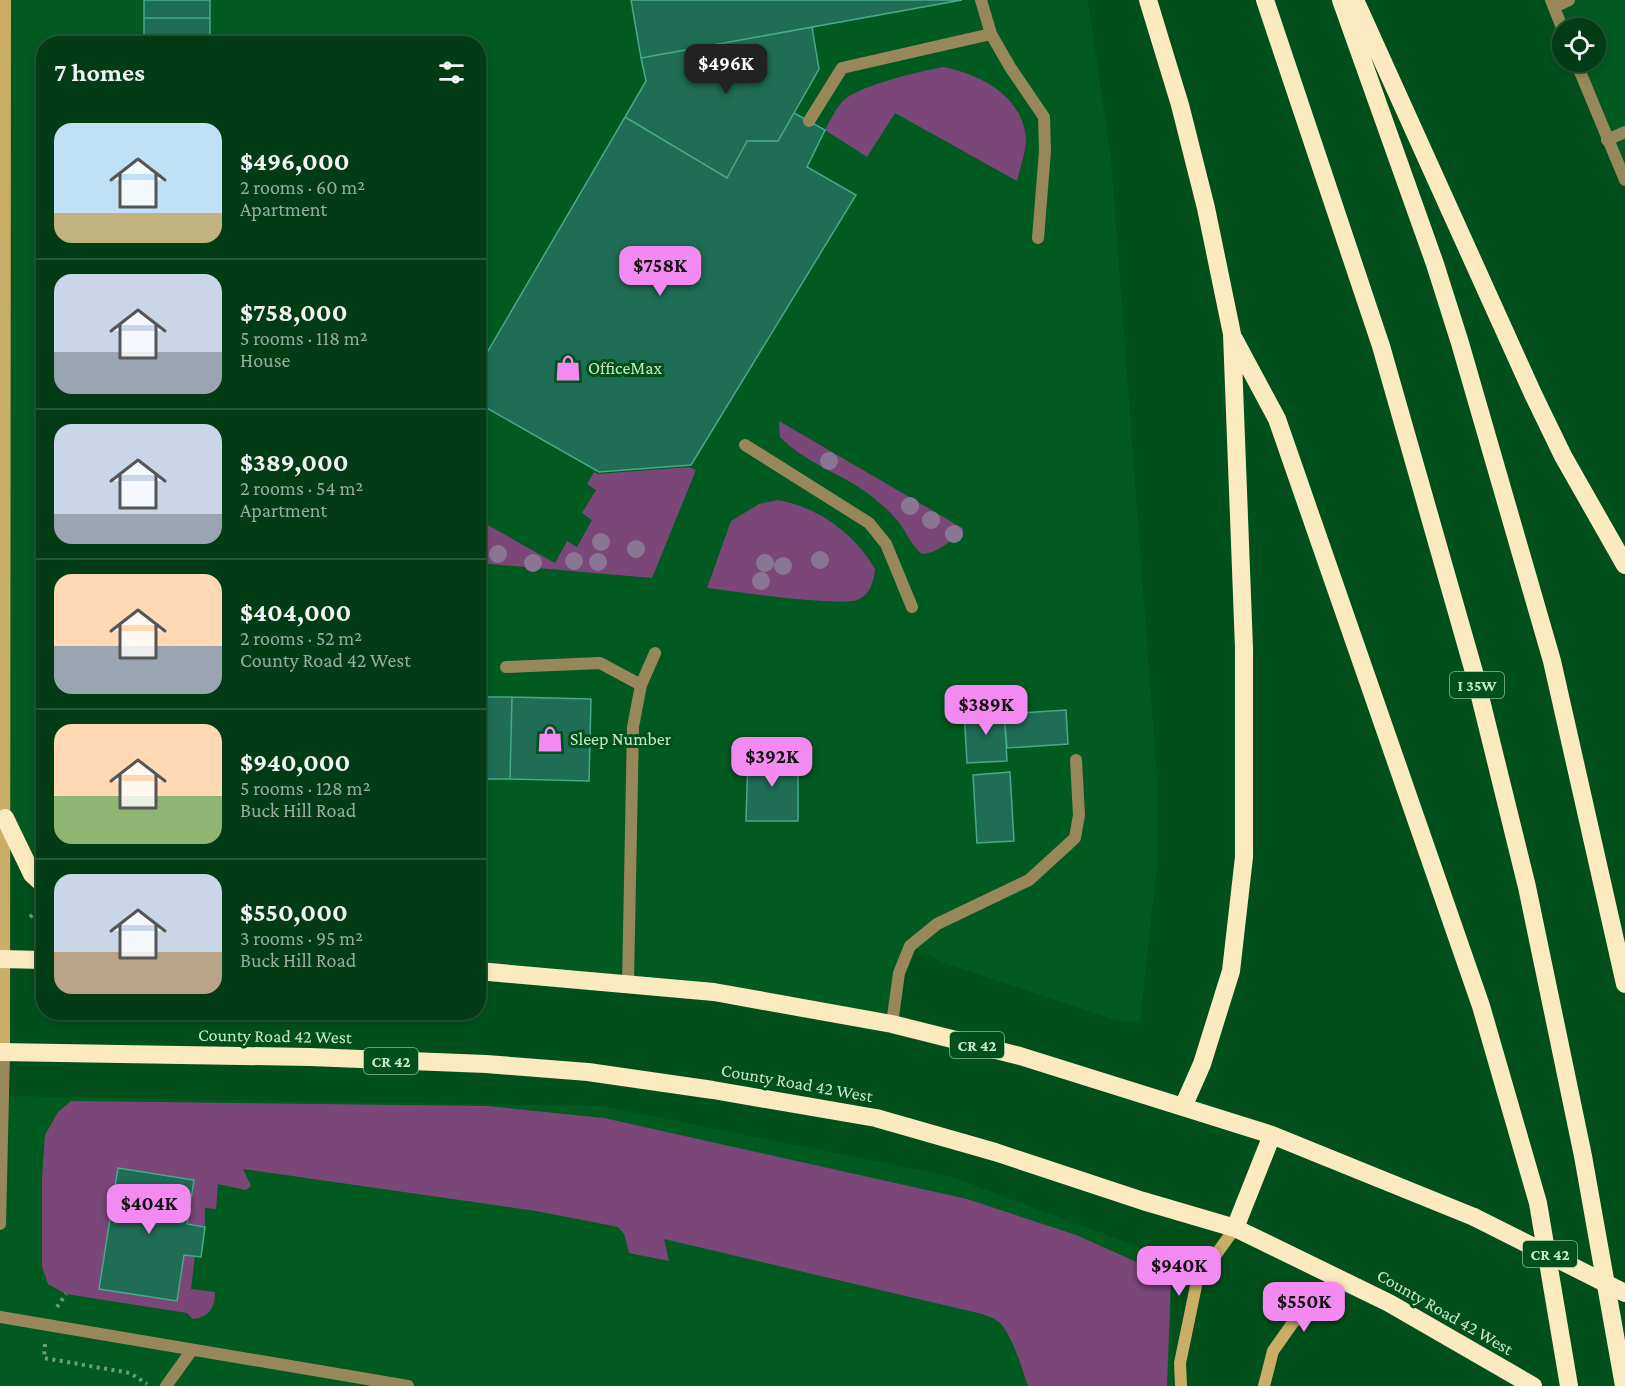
<!DOCTYPE html>
<html lang="en">
<head>
<meta charset="utf-8">
<style>
	:root { --surface:#013c14; --page:#0b431d; --text:#f1f3f6; --muted:#96ada0; --line:#235634; --accent:#f38af1 }
	body { margin:0; font-family:"Crimson Pro",serif; background:var(--page); color:var(--text); height:100vh; display:flex; flex-direction:column; font-size:22px; white-space:nowrap }
	* { box-sizing:border-box; margin:0 }
	p { font-size:20px; color:var(--muted) }
	.icon { flex:none; width:33px; height:33px; fill:none; stroke:currentColor; stroke-width:2; stroke-linecap:round; stroke-linejoin:round }
	.map { position:relative; flex:1; overflow:hidden }
	.sheet { position:absolute; left:36px; top:36px; width:450px; height:984px; display:flex; flex-direction:column; background:var(--surface); border-radius:24px; box-shadow:0 3px 9px #0003,0 0 0 2px var(--line) }
	.sheet>* { flex:none }
	.controls { position:absolute; left:1552px; top:18px; display:grid; gap:12px }
	.controls a { display:grid; place-items:center; width:54px; height:54px; border-radius:50%; background:var(--surface); box-shadow:0 3px 9px #0003,0 0 0 2px var(--line); font-size:30px }
	.price { position:absolute; translate:-50% -51px; padding:0 14px; border-radius:12px; background:var(--accent); color:#111; font-size:20px; line-height:39px; filter:drop-shadow(0 2px 3px #0008) }
	.price::after { content:''; position:absolute; left:50%; top:36px; width:18px; height:14px; margin-left:-9px; background:inherit; clip-path:polygon(0 0,100% 0,50% 100%) }
	.price.active { background:#222; color:#fff }
	ul { padding:0; list-style:none }
	li { display:flex; align-items:center; gap:18px; height:150px; padding:0 18px }
	li+li { border-top:2px solid var(--line) }
	li span { display:grid; place-items:center; flex:none; width:168px; height:120px; border-radius:18px; color:#555 }
	li>.icon { margin-inline-start:auto }
	span .icon { width:72px; height:72px; fill:#fffc; stroke-width:1 }
	li b { font-size:26px }
	h2 { display:flex; justify-content:space-between; align-items:center; height:72px; padding:0 18px; font-size:26px }
	.map>svg:first-child { display:block }
</style>
</head>
<body>
<div class="map">
<svg width="1625" height="1386" viewBox="0 0 1625 1386">
	<rect width="100%" height="100%" fill="#01501b"/>
	<path fill="#015a20" d="M 5,0 L 1088,0 L 1111,159 L 1158,791 L 1157,865 L 1140,1023 L 1116,1020 L 943,962 L 910,946 L 892,1024 L 479,970 L 478,44 L 44,44 L 43,885 L 5,818 Z
		M 1551,0 L 1625,0 L 1625,180 L 1576,62 L 1596,62 L 1596,28 L 1563,28 Z
		M 0,1096 L 602,1106 L 949,1176 L 1170,1259 L 1173,1386 L 0,1386 Z"/>
	<path fill="#7b4779" d="M 943,67 C 980,74 1023,96 1026,139 C 1026,152 1020,168 1017,181 L 895,113 L 867,157 L 825,130 C 830,121 835,110 842,102 C 856,86 921,71 943,67 Z
		M 779,421 L 964,529 C 951,540 939,553 922,554 C 912,546 908,535 900,524 C 893,514 883,506 874,498 C 844,474 808,465 780,437 Z
		M 689,467 L 696,470 L 652,578 L 479,563 L 479,520 L 555,563 L 567,541 L 577,547 L 592,520 L 582,513 L 596,490 L 587,484 L 594,472 L 598,474 Z
		M 778,500 C 818,507 855,534 875,569 C 874,581 870,595 857,600 C 848,603 835,601 824,601 C 785,599 746,593 707,588 L 731,521 L 759,504 Z
		M 71,1101 L 487,1106 L 604,1118 L 967,1199 L 1076,1235 L 1155,1270 L 1167,1271 L 1171,1278 L 1167,1386 L 1028,1386 C 1022,1369 1011,1329 996,1320 C 992,1317 986,1316 982,1314 L 664,1239 L 669,1261 L 629,1253 L 624,1234 L 618,1227 L 536,1211 L 243,1169 L 251,1186 L 246,1190 L 218,1184 L 216,1209 L 205,1208 L 205,1227 L 187,1224 L 118,1169 L 99,1289 L 177,1301 L 184,1255 L 195,1256 L 191,1289 L 215,1292 C 215,1308 209,1317 193,1319 L 187,1313 L 66,1294 L 48,1284 L 42,1267 L 42,1178 L 45,1135 L 58,1112 Z"/>
	<path fill="#1f6d54" stroke="#45ab89" stroke-width="1.5" d="M 144,0 L 210,0 L 210,18 L 144,18 Z
		M 631,0 L 962,0 L 641,58 Z
		M 144,18 L 210,18 L 210,44 L 144,44 Z
		M 812,27 L 819,69 L 778,141 L 747,141 L 727,178 L 625,117 L 646,81 L 641,58 Z
		M 794,113 L 825,130 L 807,167 L 856,195 L 691,465 L 599,472 L 478,403 L 478,368 L 625,117 L 727,178 L 747,141 L 778,141 Z
		M 478,697 L 512,697 L 510,779 L 478,779 Z
		M 512,697 L 591,699 L 589,781 L 510,779 Z
		M 1004,708 L 1007,761 L 967,763 L 964,711 Z
		M 1066,710 L 1068,744 L 1007,748 L 1004,714 Z
		M 748,755 L 798,756 L 798,821 L 746,821 Z
		M 1010,772 L 1014,841 L 977,843 L 973,775 Z
		M 118,1168 L 194,1180 L 187,1224 L 205,1227 L 201,1257 L 184,1255 L 177,1301 L 99,1289 Z"/>
	<g fill="none" stroke-linecap="round" stroke-linejoin="round">
		<path stroke="#69a077" stroke-width="4" stroke-dasharray="3 4.5" stroke-linecap="butt" d="M 30,917 L 41,908
			M 57,1307 L 66,1294
			M 45,1344 L 44,1358 L 130,1373 L 147,1384"/>
		<path stroke="#99875c" stroke-width="12" d="M 981,0 L 991,34 L 1010,67 L 1044,117 L 1045,151 L 1038,238
			M 1554,7 L 1569,0
			M 809,121 L 842,68 L 991,34
			M 1607,140 L 1625,132
			M 745,445 L 869,523 L 886,544 L 912,607
			M 506,667 L 600,663 L 641,685
			M 628,983 L 633,727 L 641,685 L 655,653
			M 892,1024 L 899,973 L 910,946 L 937,924 L 1029,880 L 1075,838 L 1079,815 L 1076,760
			M 0,1224 L 4,1052
			M 0,1317 L 408,1386
			M 166,1386 L 192,1350"/>
		<path stroke="#99875c" stroke-width="12" d="M 1551,0 L 1563,30
			M 1576,62 L 1625,180"/>
		<path stroke="#caad66" stroke-width="12" d="M 4,1052 L 5,0
			M 1181,1386 L 1180,1363 L 1197,1281 L 1235,1228
			M 1264,1386 L 1273,1351 L 1292,1324 L 1339,1278"/>
		<path stroke="#fbeac0" stroke-width="18" d="M 1148,0 L 1180,105 L 1206,208 L 1232,334 L 1244,648 L 1244,857 L 1231,971 L 1202,1064 L 1183,1107
			M 1265,0 L 1381,346 L 1474,672 L 1527,887 L 1583,1156 L 1624,1386
			M 1341,0 L 1435,264 L 1460,343 L 1552,661 L 1625,984
			M 1355,0 L 1533,394 L 1563,456 L 1625,565
			M 1234,339 L 1277,419 L 1481,1006 L 1538,1203 L 1569,1386
			M 5,818 L 32,874 L 44,885
			M 0,959 L 44,960
			M 478,971 L 714,992 L 892,1024 L 1020,1056 L 1272,1135 L 1474,1217
			M 0,1052 L 310,1057 L 486,1064 L 588,1072 L 713,1090 L 876,1118 L 995,1152 L 1143,1201 L 1235,1228 L 1389,1303 L 1533,1386
			M 1235,1228 L 1272,1135"/>
		<path stroke="#fbeac0" stroke-width="18" d="M 1474,1217 L 1625,1293"/>
	</g>
	<g fill="#8a7594">
		<circle cx="829" cy="461" r="9"/>
		<circle cx="910" cy="506" r="9"/>
		<circle cx="931" cy="520" r="9"/>
		<circle cx="954" cy="534" r="9"/>
		<circle cx="601" cy="542" r="9"/>
		<circle cx="636" cy="549" r="9"/>
		<circle cx="498" cy="554" r="9"/>
		<circle cx="820" cy="560" r="9"/>
		<circle cx="574" cy="561" r="9"/>
		<circle cx="598" cy="562" r="9"/>
		<circle cx="533" cy="563" r="9"/>
		<circle cx="765" cy="563" r="9"/>
		<circle cx="783" cy="566" r="9"/>
		<circle cx="761" cy="581" r="9"/>
	</g>
	<defs>
		<g id="shop-bare" transform="scale(2.07)"><path d="M-5-2.5h2.3a2.7 3.5 0 0 1 5.4 0H5L5.5 6h-11ZM-1.5-2.5h3a1.5 2.3 0 0 0-3 0Z" fill="#f38af1" stroke="#01501b" stroke-width="2.5" paint-order="stroke"/></g>
	</defs>
	<g fill-rule="evenodd">
		<use href="#shop-bare" x="568" y="368"/>
		<use href="#shop-bare" x="550" y="739"/>
	</g>
	<g text-anchor="middle" stroke-width="6" stroke-linejoin="round" paint-order="stroke">
		<g fill="#01501b" stroke="#8cba96" stroke-width="1.5">
			<rect x="1450" y="672" width="54" height="26" rx="4.5"/>
			<rect x="950" y="1032" width="54" height="26" rx="4.5"/>
			<rect x="364" y="1048" width="54" height="26" rx="4.5"/>
			<rect x="1523" y="1241" width="54" height="26" rx="4.5"/>
		</g>
		<g font-size="16" font-weight="bold" fill="#c7e8ca">
			<text x="1477" y="691">I 35W</text>
			<text x="977" y="1051">CR 42</text>
			<text x="391" y="1067">CR 42</text>
			<text x="1550" y="1260">CR 42</text>
		</g>
		<g font-size="18" fill="#c7e8ca" stroke="#01501b" text-anchor="start">
			<text x="588" y="374">OfficeMax</text>
			<text x="570" y="745">Sleep Number</text>
		</g>
		<g font-size="18" fill="#c7e8ca" stroke="#01501b">
			<text transform="translate(275 1036) rotate(1)" y="6">County Road 42 West</text>
			<text transform="translate(797 1083) rotate(10)" y="6">County Road 42 West</text>
			<text transform="translate(1445 1312) rotate(30)" y="6">County Road 42 West</text>
		</g>
	</g>
</svg>
<div class="controls">
<a><svg class="icon" aria-label="locate" viewBox="0 0 24 24"><circle cx="12" cy="12" r="6"/><path d="M12 2v4M12 18v4M2 12h4M18 12h4"/></svg></a>
</div>
<b class="price active" style="left:726px;top:95px">$496K</b>
<b class="price" style="left:660px;top:297px">$758K</b>
<b class="price" style="left:986px;top:736px">$389K</b>
<b class="price" style="left:772px;top:788px">$392K</b>
<b class="price" style="left:149px;top:1235px">$404K</b>
<b class="price" style="left:1179px;top:1297px">$940K</b>
<b class="price" style="left:1304px;top:1333px">$550K</b>
<section class="sheet">
<h2>7 homes<svg class="icon" aria-label="filters" viewBox="0 0 24 24"><path d="M4 7h16M4 17h16"/><circle cx="9" cy="7" r="2"/><circle cx="15" cy="17" r="2"/></svg></h2>
<ul>
<li><span style="background:linear-gradient(#bfe0f5 75%,#c2b280 0)"><svg class="icon" aria-label="home" viewBox="0 0 24 24"><path d="M3 11l9-7 9 7M6 9v11h12V9"/></svg></span><div><b>$496,000</b><p>2 rooms · 60 m²</p><p>Apartment</p></div></li>
<li><span style="background:linear-gradient(#c9d6e8 65%,#9aa5b1 0)"><svg class="icon" aria-label="home" viewBox="0 0 24 24"><path d="M3 11l9-7 9 7M6 9v11h12V9"/></svg></span><div><b>$758,000</b><p>5 rooms · 118 m²</p><p>House</p></div></li>
<li><span style="background:linear-gradient(#c9d6e8 75%,#9aa5b1 0)"><svg class="icon" aria-label="home" viewBox="0 0 24 24"><path d="M3 11l9-7 9 7M6 9v11h12V9"/></svg></span><div><b>$389,000</b><p>2 rooms · 54 m²</p><p>Apartment</p></div></li>
<li><span style="background:linear-gradient(#ffd9b3 60%,#9aa5b1 0)"><svg class="icon" aria-label="home" viewBox="0 0 24 24"><path d="M3 11l9-7 9 7M6 9v11h12V9"/></svg></span><div><b>$404,000</b><p>2 rooms · 52 m²</p><p>County Road 42 West</p></div></li>
<li><span style="background:linear-gradient(#ffd9b3 60%,#8fb573 0)"><svg class="icon" aria-label="home" viewBox="0 0 24 24"><path d="M3 11l9-7 9 7M6 9v11h12V9"/></svg></span><div><b>$940,000</b><p>5 rooms · 128 m²</p><p>Buck Hill Road</p></div></li>
<li><span style="background:linear-gradient(#c9d6e8 65%,#b9a48a 0)"><svg class="icon" aria-label="home" viewBox="0 0 24 24"><path d="M3 11l9-7 9 7M6 9v11h12V9"/></svg></span><div><b>$550,000</b><p>3 rooms · 95 m²</p><p>Buck Hill Road</p></div></li>
</ul>
</section>
</div>
</body>
</html>
